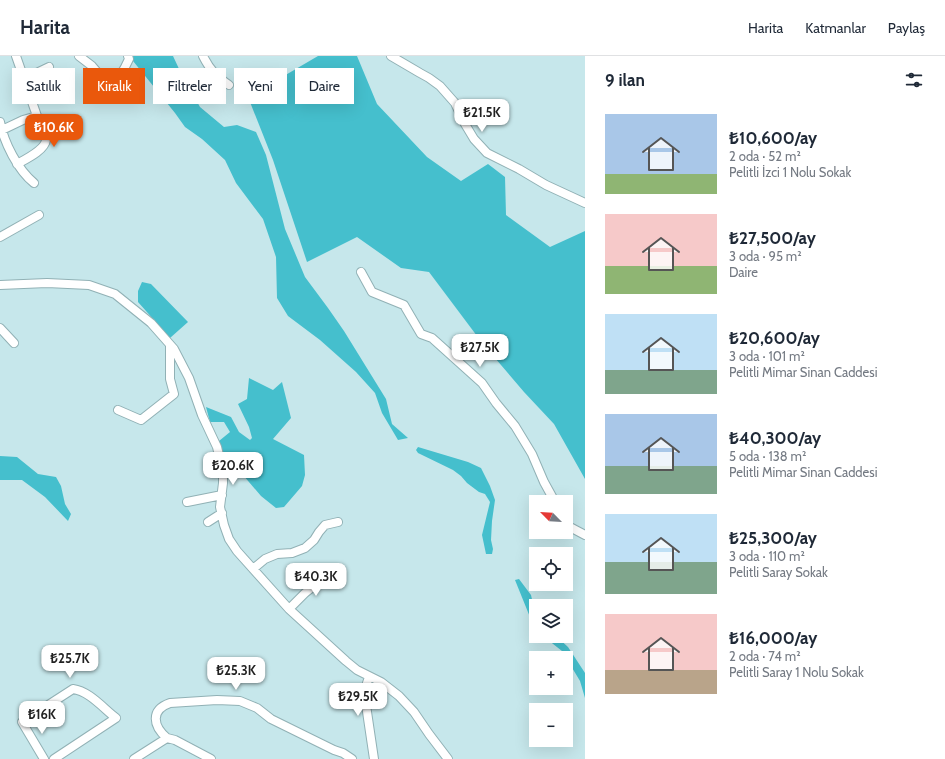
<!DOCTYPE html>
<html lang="tr">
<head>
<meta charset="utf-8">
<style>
	:root { --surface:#fff; --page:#f6f6f7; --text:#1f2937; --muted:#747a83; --line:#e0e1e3; --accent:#ea580c }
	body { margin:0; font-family:Cabin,sans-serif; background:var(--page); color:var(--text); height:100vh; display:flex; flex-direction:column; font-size:15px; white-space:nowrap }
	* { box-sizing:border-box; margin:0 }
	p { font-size:13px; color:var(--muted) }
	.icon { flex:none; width:22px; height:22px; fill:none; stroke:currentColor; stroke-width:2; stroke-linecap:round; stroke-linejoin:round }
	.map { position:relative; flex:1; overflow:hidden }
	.drawer { display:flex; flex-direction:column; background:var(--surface); width:360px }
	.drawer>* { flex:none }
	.hud { position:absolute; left:12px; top:12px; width:380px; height:36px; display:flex; gap:8px }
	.needle { width:26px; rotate:294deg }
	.controls { position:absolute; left:529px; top:439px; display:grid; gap:8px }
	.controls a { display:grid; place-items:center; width:44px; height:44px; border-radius:0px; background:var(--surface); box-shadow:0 4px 16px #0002; font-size:20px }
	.price { position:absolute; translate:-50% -34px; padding:0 9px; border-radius:8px; background:#fff; color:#222; font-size:13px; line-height:26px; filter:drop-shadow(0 1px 2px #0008) }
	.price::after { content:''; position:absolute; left:50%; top:24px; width:12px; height:9px; margin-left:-6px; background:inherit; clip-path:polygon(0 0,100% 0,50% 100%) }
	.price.on { background:var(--accent); color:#fff }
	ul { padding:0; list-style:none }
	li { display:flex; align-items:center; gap:12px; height:100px; padding:0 20px }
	li span { display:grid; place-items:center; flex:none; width:112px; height:80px; border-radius:0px; color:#555 }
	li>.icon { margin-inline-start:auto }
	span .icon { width:48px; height:48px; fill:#fffc; stroke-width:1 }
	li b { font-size:17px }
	h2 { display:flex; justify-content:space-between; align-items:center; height:48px; padding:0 20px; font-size:17px }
	.chip { padding:0 14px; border-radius:0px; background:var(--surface); box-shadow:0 4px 16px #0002; font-size:14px; line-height:36px }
	.chip.on { background:var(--accent); color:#fff }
	header { display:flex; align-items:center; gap:24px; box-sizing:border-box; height:56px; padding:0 20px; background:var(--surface); border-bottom:1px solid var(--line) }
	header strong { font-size:19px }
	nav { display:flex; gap:22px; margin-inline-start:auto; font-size:14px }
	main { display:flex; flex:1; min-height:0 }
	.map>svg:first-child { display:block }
</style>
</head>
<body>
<header>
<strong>Harita</strong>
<nav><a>Harita</a><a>Katmanlar</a><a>Paylaş</a></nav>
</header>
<main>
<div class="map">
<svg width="585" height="703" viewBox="0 0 585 703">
	<rect width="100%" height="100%" fill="#c6e7eb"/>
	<path fill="#45bfcd" d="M 129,0 L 173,0 L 180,15 L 200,51 L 224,71 L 237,69 L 256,76 L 266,99 L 285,173 L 305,221 L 328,252 L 344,275 L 386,343 L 392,368 L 408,382 L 398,384 L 382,357 L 375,337 L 356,316 L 320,284 L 288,260 L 277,242 L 276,201 L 263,163 L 236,127 L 225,104 L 202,83 L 185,71 L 175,57 Z
		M 318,0 L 357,0 L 377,48 L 427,101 L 461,125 L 488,108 L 505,121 L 506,159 L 550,191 L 585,175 L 585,423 L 554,368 L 524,336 L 483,288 L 429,216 L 401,212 L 357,181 L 307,206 L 273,104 L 248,41 Z
		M 142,226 L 151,228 L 188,266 L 170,282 L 138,246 L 138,235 Z
		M 249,322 L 273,334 L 282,326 L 291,362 L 273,383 L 304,399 L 305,419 L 302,430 L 284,451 L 276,452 L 261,440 L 237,412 L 225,409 L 219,385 L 230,376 L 224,366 L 210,366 L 206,351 L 231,361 L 239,376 L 250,384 L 252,382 L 249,371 L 238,348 L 247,343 Z
		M 418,391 L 468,406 L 481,412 L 490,430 L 495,444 L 492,465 L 491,484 L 493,493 L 492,498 L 486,498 L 482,479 L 490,446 L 485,438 L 479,436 L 467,427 L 461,420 L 453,414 L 418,397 L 416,394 Z
		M 0,400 L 17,401 L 38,418 L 56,421 L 61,430 L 65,448 L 71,458 L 68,465 L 45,441 L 22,424 L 0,424 Z
		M 519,523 L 531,539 L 536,561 L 536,573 L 534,571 L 515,524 Z
		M 543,580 L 556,580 L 568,591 L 585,617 L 585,642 L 580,625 L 562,595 Z"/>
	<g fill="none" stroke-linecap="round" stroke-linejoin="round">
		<g stroke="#91b1b5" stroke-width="10">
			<path id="minor" d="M 79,0 L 92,10 L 105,25 L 111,29 C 119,23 125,12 129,3 L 128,0
				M 203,0 C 210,14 216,20 229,29
				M 391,0 L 420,17 L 429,22 L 440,30 L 455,47 L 465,68 L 474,83 L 487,97 L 519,113 L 546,129 L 585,147
				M 24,23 L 49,11
				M 0,66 C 4,87 18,114 34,127
				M 0,75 L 23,64 L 37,60 L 16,0
				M 17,108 C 26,103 45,94 46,84 C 46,81 45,77 44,74 C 42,68 41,65 37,60
				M 0,181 L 39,159
				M 361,216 L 372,236 L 404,249 L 421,278 L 432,282 L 482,327 L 496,347 L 515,370 L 532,398 L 544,426 L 555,446
				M 0,229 L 47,227 L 89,229 L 115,238 L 151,267 L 174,293 L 189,322 L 202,359 L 217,391 L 223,416 L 223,427 L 220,451 L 224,469 L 229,483 L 237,495 L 289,553 L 346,605 L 357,614 L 381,626 L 399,640 L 414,656 L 429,678 L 448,703
				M 0,272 L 14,287
				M 118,354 L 141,364 L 174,338 L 170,323 L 170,289
				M 187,446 L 222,439
				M 208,466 L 222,457
				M 566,467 L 568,470 L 585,479
				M 253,513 L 265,503 L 277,498 L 292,497 L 305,492 L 314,484 L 319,476 L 325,469 L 338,466
				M 289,553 L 305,537 L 315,529 L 331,520 L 339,520
				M 369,621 L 365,633 L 366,649 L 374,703
				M 167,682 C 153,670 150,654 170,647 L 217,644 L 240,645 L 257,652 L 271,663 L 334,694 L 343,697 L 352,703
				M 167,682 L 175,684 L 211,703
				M 44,703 L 22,666 L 73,633 C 89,635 103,652 116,662 L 54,703
				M 134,703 L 167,682"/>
		</g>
		<use href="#minor" stroke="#fff" stroke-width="8"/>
	</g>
</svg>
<div class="controls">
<a><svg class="needle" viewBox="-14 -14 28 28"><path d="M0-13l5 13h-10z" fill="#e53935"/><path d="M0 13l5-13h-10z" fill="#747a83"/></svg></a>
<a><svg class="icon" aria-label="locate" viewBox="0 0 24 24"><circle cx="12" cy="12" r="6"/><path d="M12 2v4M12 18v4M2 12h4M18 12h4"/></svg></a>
<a><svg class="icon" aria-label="layers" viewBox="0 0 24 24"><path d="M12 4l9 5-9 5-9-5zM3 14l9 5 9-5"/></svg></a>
<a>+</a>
<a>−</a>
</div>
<b class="price" style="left:482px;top:77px">₺21.5K</b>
<b class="price on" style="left:54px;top:92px">₺10.6K</b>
<b class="price" style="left:480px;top:312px">₺27.5K</b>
<b class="price" style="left:233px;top:430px">₺20.6K</b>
<b class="price" style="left:316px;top:541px">₺40.3K</b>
<b class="price" style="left:70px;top:623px">₺25.7K</b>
<b class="price" style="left:236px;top:635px">₺25.3K</b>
<b class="price" style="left:358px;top:661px">₺29.5K</b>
<b class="price" style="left:42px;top:679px">₺16K</b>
<div class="hud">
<a class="chip">Satılık</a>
<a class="chip on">Kiralık</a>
<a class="chip">Filtreler</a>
<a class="chip">Yeni</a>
<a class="chip">Daire</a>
</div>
</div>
<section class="drawer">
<h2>9 ilan<svg class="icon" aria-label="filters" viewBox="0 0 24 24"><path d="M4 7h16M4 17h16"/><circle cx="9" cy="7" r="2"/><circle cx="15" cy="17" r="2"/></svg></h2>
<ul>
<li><span style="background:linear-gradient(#a9c7e8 75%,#8fb573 0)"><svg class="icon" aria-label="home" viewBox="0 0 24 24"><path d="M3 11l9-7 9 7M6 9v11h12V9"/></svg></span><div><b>₺10,600/ay</b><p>2 oda · 52 m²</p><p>Pelitli İzci 1 Nolu Sokak</p></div></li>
<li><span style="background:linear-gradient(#f6c9c9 65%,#8fb573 0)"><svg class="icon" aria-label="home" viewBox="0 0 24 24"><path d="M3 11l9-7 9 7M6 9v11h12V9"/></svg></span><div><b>₺27,500/ay</b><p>3 oda · 95 m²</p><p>Daire</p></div></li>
<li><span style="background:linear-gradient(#bfe0f5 70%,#7fa58c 0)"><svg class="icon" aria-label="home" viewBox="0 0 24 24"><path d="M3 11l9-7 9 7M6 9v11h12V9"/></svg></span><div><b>₺20,600/ay</b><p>3 oda · 101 m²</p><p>Pelitli Mimar Sinan Caddesi</p></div></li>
<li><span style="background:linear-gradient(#a9c7e8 65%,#7fa58c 0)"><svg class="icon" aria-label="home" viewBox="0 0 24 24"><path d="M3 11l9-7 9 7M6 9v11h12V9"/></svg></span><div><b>₺40,300/ay</b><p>5 oda · 138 m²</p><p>Pelitli Mimar Sinan Caddesi</p></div></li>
<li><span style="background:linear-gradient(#bfe0f5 60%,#7fa58c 0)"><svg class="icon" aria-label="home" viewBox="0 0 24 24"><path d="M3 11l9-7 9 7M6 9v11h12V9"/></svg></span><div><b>₺25,300/ay</b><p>3 oda · 110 m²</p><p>Pelitli Saray Sokak</p></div></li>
<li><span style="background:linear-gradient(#f6c9c9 70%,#b9a48a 0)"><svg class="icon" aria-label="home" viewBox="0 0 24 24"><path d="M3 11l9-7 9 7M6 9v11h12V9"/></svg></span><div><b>₺16,000/ay</b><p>2 oda · 74 m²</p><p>Pelitli Saray 1 Nolu Sokak</p></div></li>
</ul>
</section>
</main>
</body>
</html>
